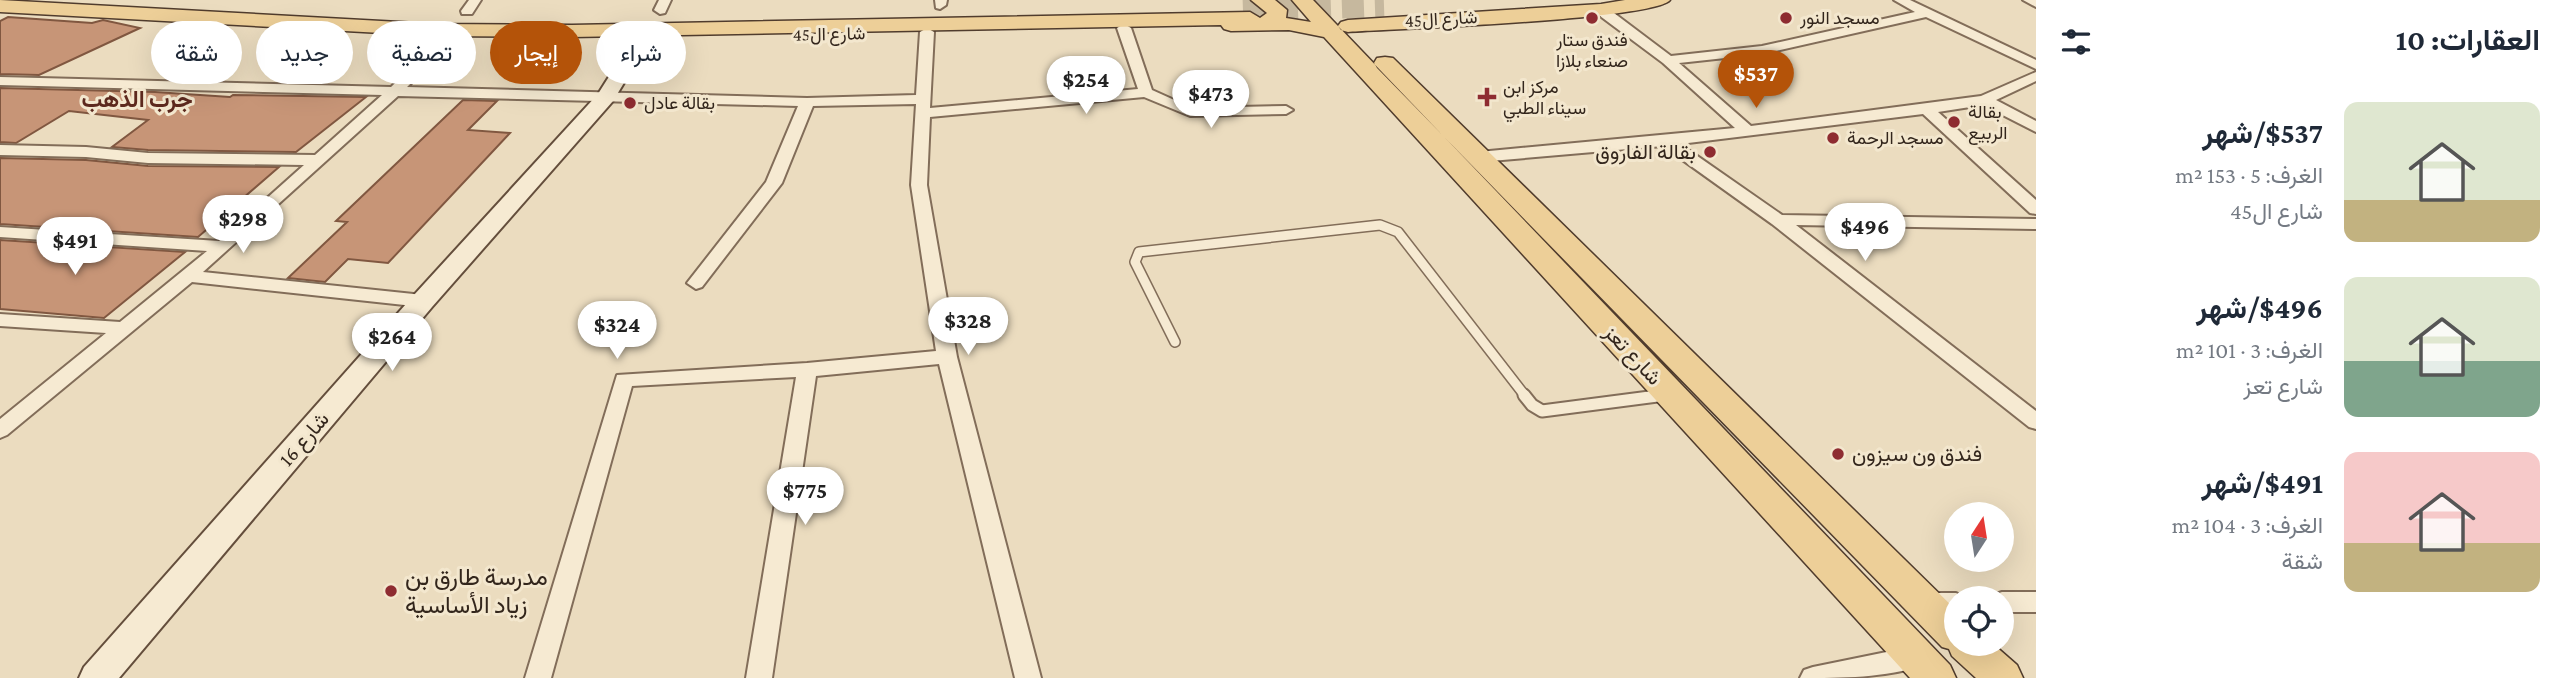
<!DOCTYPE html>
<html lang="ar">
<head>
<meta charset="utf-8">
<style>
	:root { --surface:#fff; --page:#f2f2f3; --text:#1f2937; --muted:#747a83; --accent:#b45309 }
	body { margin:0; font-family:"Crimson Pro",Vazirmatn,serif; background:var(--page); color:var(--text); direction:rtl; height:100vh; display:flex; flex-direction:column; font-size:26px; white-space:nowrap }
	* { box-sizing:border-box; margin:0 }
	p { font-size:23px; color:var(--muted) }
	.icon { flex:none; width:38px; height:38px; fill:none; stroke:currentColor; stroke-width:2; stroke-linecap:round; stroke-linejoin:round }
	.map { position:relative; flex:1; overflow:hidden; direction:ltr }
	.side { display:flex; flex-direction:column; background:var(--surface); width:525px }
	.side>* { flex:none }
	.guide { position:absolute; left:21px; top:21px; width:665px; height:63px; direction:rtl; display:flex; gap:14px }
	.needle { width:46px; rotate:12deg }
	.buttons { position:absolute; left:1944px; top:502px; display:grid; gap:14px }
	.buttons a { display:grid; place-items:center; width:70px; height:70px; border-radius:50%; background:var(--surface); box-shadow:0 7px 28px #0002; font-size:35px }
	.price { position:absolute; translate:-50% -60px; padding:0 16px; border-radius:24px; background:#fff; color:#222; font-size:23px; line-height:46px; filter:drop-shadow(0 2px 4px #0008) }
	.price::after { content:''; position:absolute; left:50%; top:42px; width:21px; height:16px; margin-left:-10px; background:inherit; clip-path:polygon(0 0,100% 0,50% 100%) }
	.price.active { background:var(--accent); color:#fff }
	ul { padding:0; list-style:none }
	li { display:flex; align-items:center; gap:21px; height:175px; padding:0 21px }
	li span { display:grid; place-items:center; flex:none; width:196px; height:140px; border-radius:14px; color:#555 }
	li>.icon { margin-inline-start:auto }
	span .icon { width:84px; height:84px; fill:#fffc; stroke-width:1 }
	li b { font-size:30px }
	h2 { display:flex; justify-content:space-between; align-items:center; height:84px; padding:0 21px; font-size:30px }
	.chip { padding:0 24px; border-radius:32px; background:var(--surface); box-shadow:0 7px 28px #0002; font-size:24px; line-height:63px }
	.chip.active { background:var(--accent); color:#fff }
	main { display:flex; flex:1; min-height:0 }
	.map>svg:first-child { display:block }
</style>
</head>
<body>
<main>
<section class="side">
<h2>العقارات: 10<svg class="icon" aria-label="filters" viewBox="0 0 24 24"><path d="M4 7h16M4 17h16"/><circle cx="9" cy="7" r="2"/><circle cx="15" cy="17" r="2"/></svg></h2>
<ul>
<li><span style="background:linear-gradient(#dfe7d0 70%,#c2b280 0)"><svg class="icon" aria-label="home" viewBox="0 0 24 24"><path d="M3 11l9-7 9 7M6 9v11h12V9"/></svg></span><div><b>$537/شهر</b><p>الغرف: 5 · 153 m²</p><p>شارع ال45</p></div></li>
<li><span style="background:linear-gradient(#dfe7d0 60%,#7fa58c 0)"><svg class="icon" aria-label="home" viewBox="0 0 24 24"><path d="M3 11l9-7 9 7M6 9v11h12V9"/></svg></span><div><b>$496/شهر</b><p>الغرف: 3 · 101 m²</p><p>شارع تعز</p></div></li>
<li><span style="background:linear-gradient(#f6c9c9 65%,#c2b280 0)"><svg class="icon" aria-label="home" viewBox="0 0 24 24"><path d="M3 11l9-7 9 7M6 9v11h12V9"/></svg></span><div><b>$491/شهر</b><p>الغرف: 3 · 104 m²</p><p>شقة</p></div></li>
</ul>
</section>
<div class="map">
<svg width="2036" height="678" viewBox="0 0 2036 678">
	<rect width="100%" height="100%" fill="#ebdcbf"/>
	<path fill="#c79577" stroke="#805740" stroke-width="2" d="M 8,17 L 92,23 L 103,20 L 140,28 L 39,75 L 0,74 L 0,21 Z
		M 0,88 L 155,92 L 230,97 L 233,95 L 366,97 L 296,152 L 148,150 L 112,147 L 148,120 L 69,111 L 16,143 L 0,142 Z
		M 463,100 L 497,101 L 468,130 L 510,133 L 388,263 L 348,259 L 325,282 L 288,278 L 347,222 L 336,221 Z
		M 0,158 L 86,160 L 148,166 L 279,167 L 198,237 L 0,224 Z
		M 0,240 L 185,252 L 104,318 L 0,309 Z"/>
	<g fill="none" stroke-linecap="round" stroke-linejoin="round">
		<path stroke="#c6b89e" stroke-width="22" stroke-dasharray="22 11" stroke-linecap="butt" d="M 1243,11 L 1384,6"/>
		<g stroke="#826d59" stroke-width="12">
			<path id="lane-far1" d="M 1175,342 L 1135,262 L 1139,252 L 1380,225 L 1398,232 L 1526,397
				M 1653,397 L 1665,395"/>
		</g>
		<g stroke="#826d59" stroke-width="15">
			<path id="lane" d="M 1524,395 L 1532,405 L 1542,411 L 1665,395"/>
		</g>
		<g stroke="#826d59" stroke-width="4">
			<path id="street" d="M 469,0 L 481,0 L 472,14 L 462,14 L 461,11 Z
				M 659,0 L 671,0 L 665,13 L 660,14 L 654,10 Z
				M 935,0 L 947,0 L 946,5 L 940,9 L 936,8 Z
				M 1894,0 L 1910,0 L 2036,60 L 2036,69 L 1926,17 L 1762,54 L 1679,63 L 1751,126 L 1981,96 L 2036,72 L 2036,81 L 1996,100 L 2036,121 L 2036,132 L 1983,105 L 1938,112 L 2036,200 L 2036,214 L 2030,213 L 1923,114 L 1680,144 L 1782,215 L 2036,219 L 2036,229 L 1796,225 L 2036,411 L 2036,429 L 2029,427 L 1772,224 L 1663,146 L 1479,162 L 1471,157 L 1479,152 L 1735,128 L 1663,63 L 1596,13 L 1596,7 L 1606,7 L 1671,56 L 1762,46 L 1915,12 Z
				M 2023,0 L 2036,0 L 2036,7 Z
				M 1124,24 L 1131,28 L 1152,90 L 1192,108 L 1286,106 L 1293,110 L 1286,114 L 1190,116 L 1144,97 L 930,117 L 927,185 L 957,357 L 1041,678 L 1015,678 L 939,364 L 816,376 L 772,678 L 746,678 L 796,377 L 632,386 L 551,678 L 525,678 L 617,375 L 807,363 L 936,351 L 911,185 L 916,104 L 813,106 L 782,183 L 702,287 L 696,289 L 687,283 L 766,182 L 798,106 L 398,96 L 203,272 L 423,295 L 430,297 L 432,301 L 430,305 L 423,307 L 192,282 L 7,435 L 0,438 L 0,419 L 106,333 L 0,326 L 0,314 L 120,322 L 207,251 L 0,237 L 0,227 L 219,241 L 304,165 L 148,163 L 86,157 L 0,155 L 0,145 L 86,147 L 148,153 L 315,155 L 382,95 L 0,85 L 0,77 L 391,87 L 444,36 L 454,36 L 454,42 L 407,87 L 807,98 L 916,95 L 920,32 L 927,28 L 934,32 L 930,108 L 1138,89 L 1117,28 Z
				M 2002,592 L 2036,592 L 2036,612 L 2002,612 L 2002,598 L 1992,598 L 1993,595 Z
				M 1923,593 L 1956,593 L 1966,598 L 1956,598 L 1956,613 L 1923,613 L 1914,610 L 1911,603 L 1914,596 Z
				M 1916,646 L 1925,649 L 1929,657 L 1925,665 C 1884,678 1843,678 1800,678 L 1804,670 L 1813,667 Z"/>
		</g>
		<g stroke="#644e3c" stroke-width="4">
			<path id="secondary" d="M 642,33 L 651,38 L 613,101 L 432,307 L 119,678 L 79,678 L 84,667 L 414,295 L 598,94 L 636,34 Z"/>
		</g>
		<g stroke="#503c2d" stroke-width="3">
			<path id="primary" d="M 0,0 L 436,24 L 572,25 L 1250,12 L 1260,18 L 1267,13 L 1251,0 L 1275,0 L 1287,10 L 1286,18 L 1311,22 L 1292,0 L 1313,0 L 1950,665 L 1956,678 L 1910,678 L 1324,37 L 1289,30 L 1231,31 L 1224,29 L 1221,25 L 572,37 L 436,36 L 0,12 Z
				M 1625,0 L 1670,0 C 1654,20 1390,29 1348,32 L 1341,30 L 1338,26 L 1341,22 L 1348,20 L 1601,4 Z
				M 1385,57 L 1393,58 L 1956,610 L 1956,644 L 1993,644 L 2017,665 L 2023,678 L 1976,678 L 1952,656 L 1949,649 L 1942,647 L 1377,68 L 1374,63 L 1377,58 Z"/>
		</g>
		<use href="#lane-far1" stroke="#f6ead2" stroke-width="9"/>
		<use href="#lane" stroke="#f6ead2" stroke-width="11"/>
		<use href="#street" fill="#f6ead2" fill-rule="evenodd"/>
		<use href="#secondary" fill="#f6ead2" fill-rule="evenodd"/>
		<use href="#primary" fill="#edcf98" fill-rule="evenodd"/>
	</g>
	<g fill="#8e2c31" stroke="#f3e7ce" stroke-width="2.5">
		<circle cx="1592" cy="18" r="7"/>
		<circle cx="1786" cy="18" r="7"/>
		<path d="M1483.5 86.5h7v7h7v7h-7v7h-7v-7h-7v-7h7z"/>
		<circle cx="630" cy="103" r="7"/>
		<circle cx="1954" cy="122" r="7"/>
		<circle cx="1833" cy="138" r="7"/>
		<circle cx="1710" cy="152" r="7"/>
		<circle cx="1838" cy="454" r="7"/>
		<circle cx="391" cy="591" r="7"/>
	</g>
	<g text-anchor="middle" stroke-width="6" stroke-linejoin="round" paint-order="stroke">
		<g font-size="18" fill="#33261c" stroke="#f3e7ce" text-anchor="start">
			<text x="1800" y="24">مسجد النور</text>
			<text x="1592" y="46" text-anchor="middle">فندق ستار<tspan x="1592" dy="21">صنعاء بلازا</tspan></text>
			<text x="1503" y="93">مركز ابن<tspan x="1503" dy="21">سيناء الطبي</tspan></text>
			<text x="644" y="109">بقالة عادل</text>
			<text x="1968" y="118">بقالة<tspan x="1968" dy="21">الربيع</tspan></text>
			<text x="1847" y="144">مسجد الرحمة</text>
		</g>
		<g font-size="18" fill="#33261c" stroke="#f3e7ce">
			<text transform="translate(1441 19) rotate(-3)" y="6">شارع ال45</text>
			<text transform="translate(829 34) rotate(-1)" y="6">شارع ال45</text>
		</g>
		<g font-size="21" fill="#33261c" stroke="#f3e7ce" text-anchor="end">
			<text x="1696" y="159">بقالة الفاروق</text>
			<text x="1852" y="461" text-anchor="start">فندق ون سيزون</text>
		</g>
		<g font-size="21" fill="#33261c" stroke="#f3e7ce">
			<text transform="translate(1633 355) rotate(47)" y="7">شارع تعز</text>
			<text transform="translate(304 439) rotate(-49)" y="7">شارع 16</text>
		</g>
		<g font-size="23" font-weight="bold" fill="#5d291e" stroke="#f3e7ce">
			<text x="137" y="107">جرب الذهب</text>
		</g>
		<g font-size="24" fill="#33261c" stroke="#f3e7ce" text-anchor="start">
			<text x="405" y="585">مدرسة طارق بن<tspan x="405" dy="28">زياد الأساسية</tspan></text>
		</g>
	</g>
</svg>
<div class="buttons">
<a><svg class="needle" viewBox="-14 -14 28 28"><path d="M0-13l5 13h-10z" fill="#e53935"/><path d="M0 13l5-13h-10z" fill="#747a83"/></svg></a>
<a><svg class="icon" aria-label="locate" viewBox="0 0 24 24"><circle cx="12" cy="12" r="6"/><path d="M12 2v4M12 18v4M2 12h4M18 12h4"/></svg></a>
</div>
<b class="price active" style="left:1756px;top:110px">$537</b>
<b class="price" style="left:1086px;top:116px">$254</b>
<b class="price" style="left:1211px;top:130px">$473</b>
<b class="price" style="left:243px;top:255px">$298</b>
<b class="price" style="left:1865px;top:263px">$496</b>
<b class="price" style="left:75px;top:277px">$491</b>
<b class="price" style="left:968px;top:357px">$328</b>
<b class="price" style="left:617px;top:361px">$324</b>
<b class="price" style="left:392px;top:373px">$264</b>
<b class="price" style="left:805px;top:527px">$775</b>
<div class="guide">
<a class="chip">شراء</a>
<a class="chip active">إيجار</a>
<a class="chip">تصفية</a>
<a class="chip">جديد</a>
<a class="chip">شقة</a>
</div>
</div>
</main>
</body>
</html>
